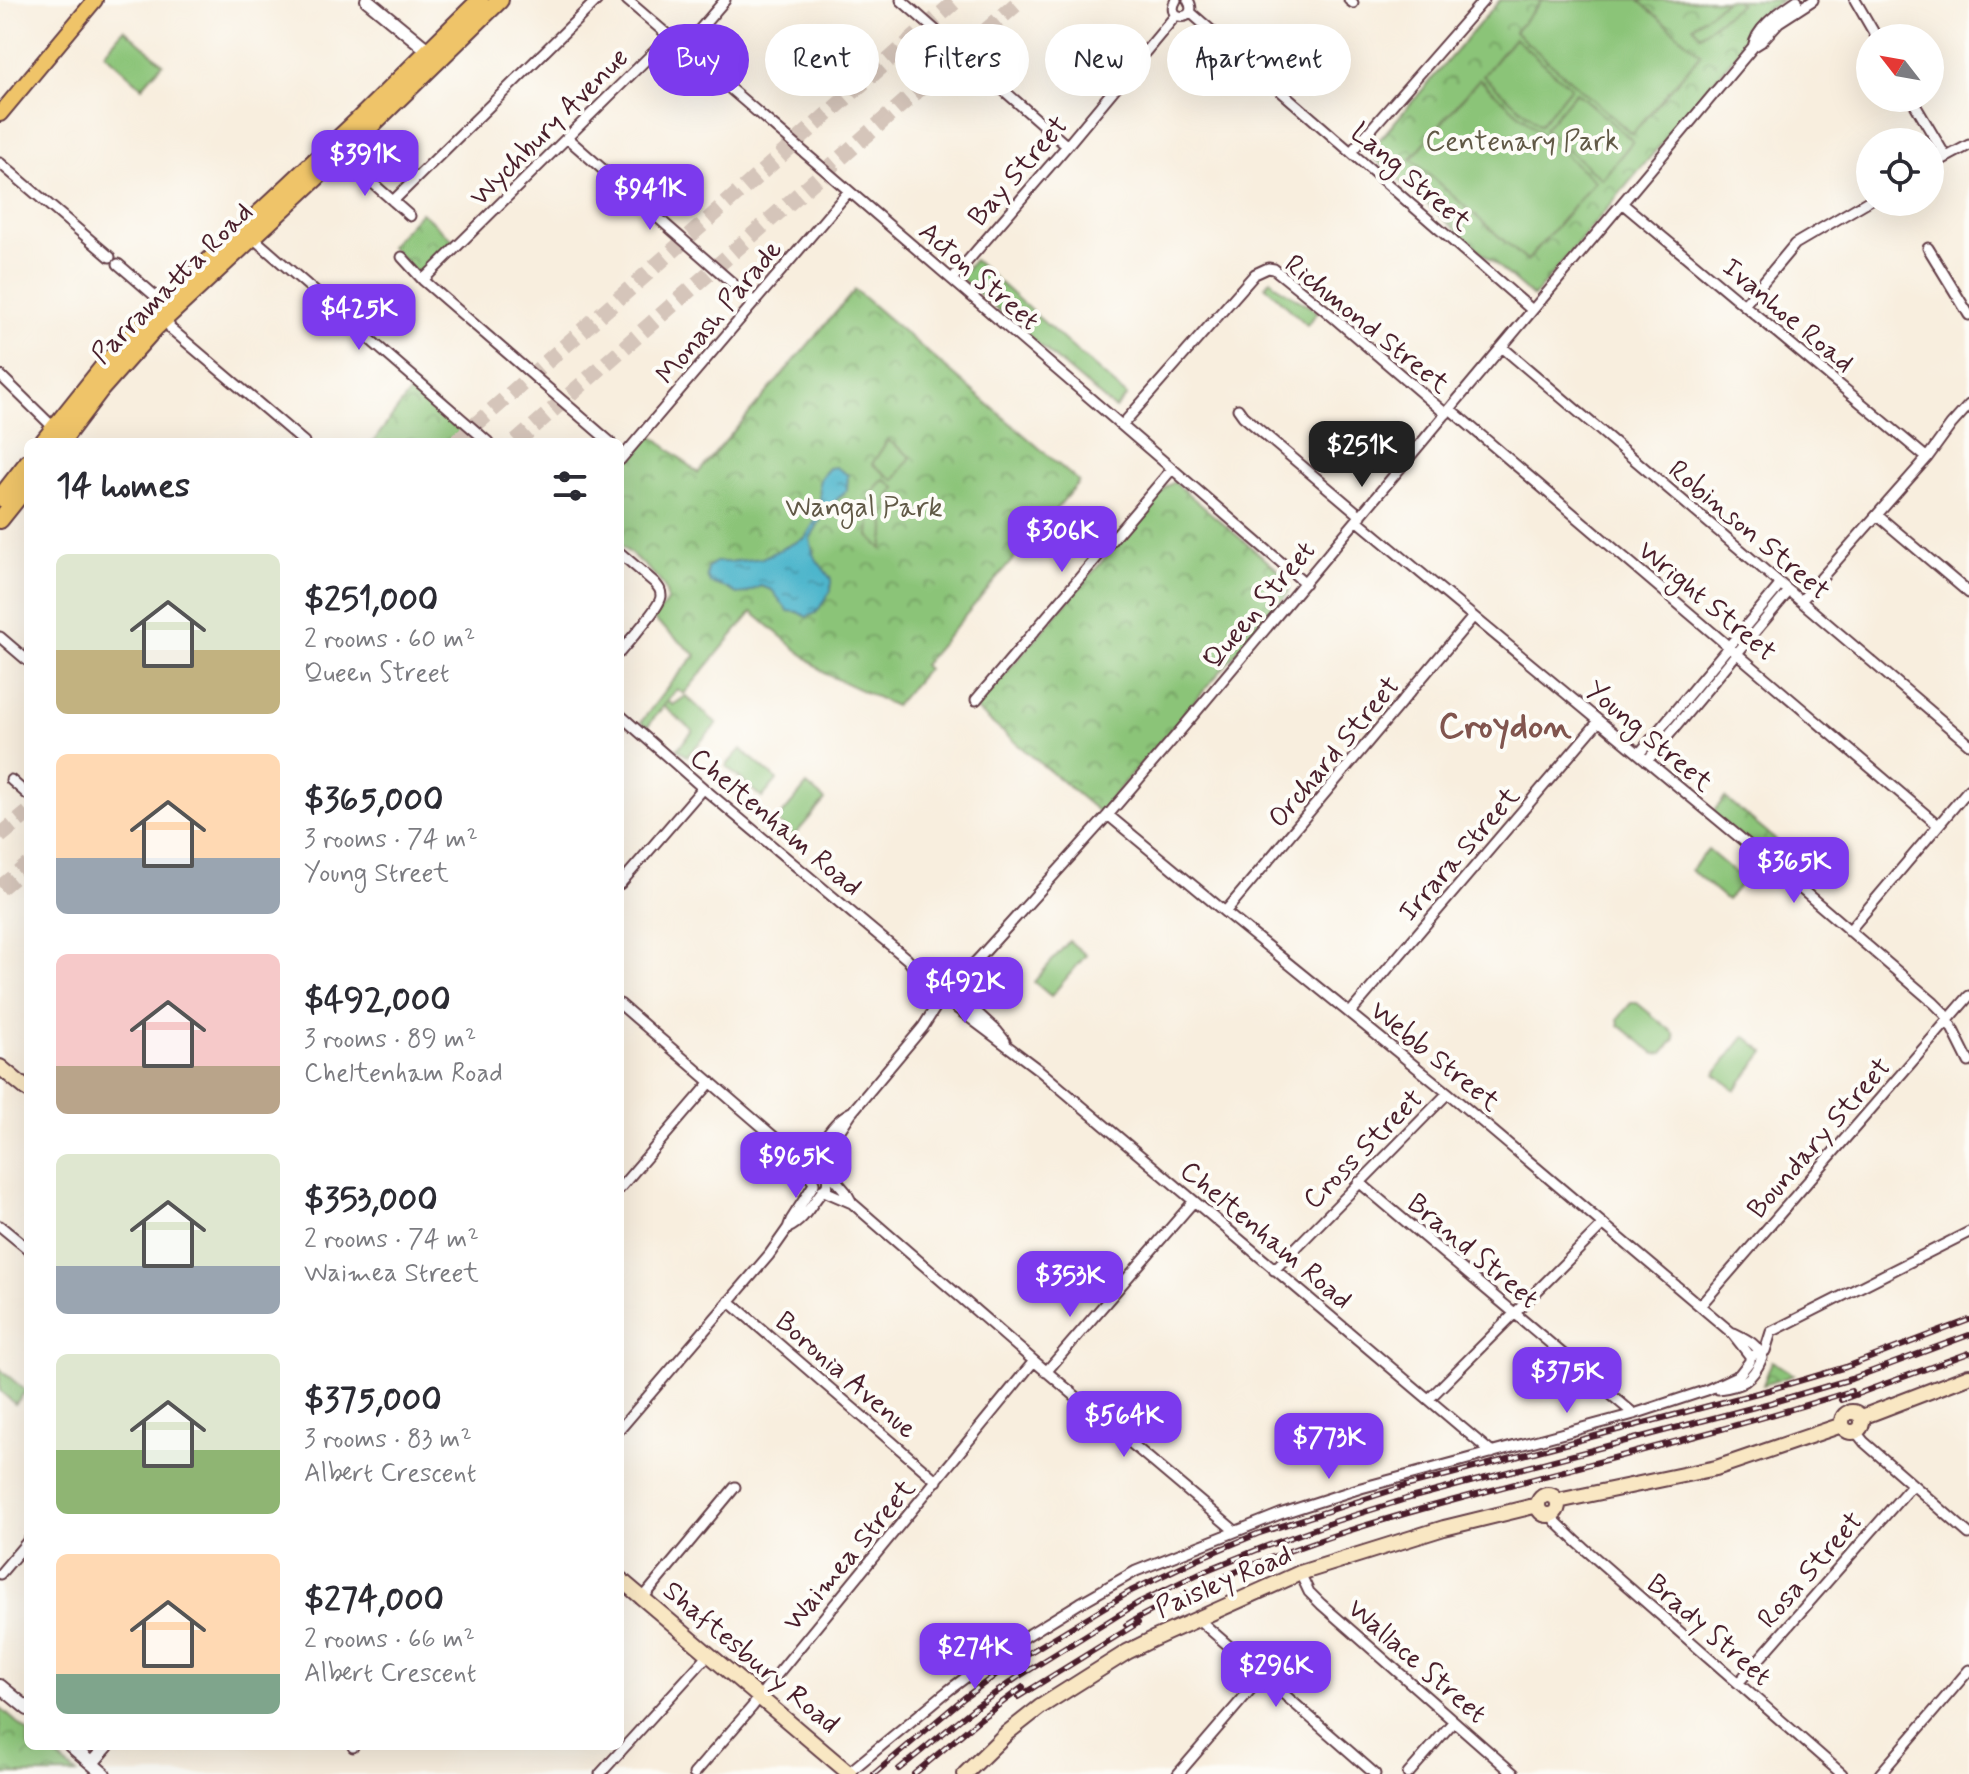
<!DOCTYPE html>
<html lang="en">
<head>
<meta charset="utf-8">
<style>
	:root { --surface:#fff; --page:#f2f2f3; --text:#2b2b33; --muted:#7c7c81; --accent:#7c3aed }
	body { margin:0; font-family:Mynerve,sans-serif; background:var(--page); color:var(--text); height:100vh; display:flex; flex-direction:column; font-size:30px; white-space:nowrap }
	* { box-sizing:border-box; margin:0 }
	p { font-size:26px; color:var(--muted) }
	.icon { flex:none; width:44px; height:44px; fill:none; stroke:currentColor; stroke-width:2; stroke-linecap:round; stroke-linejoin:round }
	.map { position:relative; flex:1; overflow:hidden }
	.details { position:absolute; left:24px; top:438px; width:600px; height:1312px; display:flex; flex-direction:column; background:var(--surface); border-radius:12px; box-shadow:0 8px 32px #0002 }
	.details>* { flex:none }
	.guide { position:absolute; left:648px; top:24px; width:760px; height:72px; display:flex; gap:16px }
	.needle { width:52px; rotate:301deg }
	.fabs { position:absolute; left:1856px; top:24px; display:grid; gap:16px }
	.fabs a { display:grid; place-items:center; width:88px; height:88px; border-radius:50%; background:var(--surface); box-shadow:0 8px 32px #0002; font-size:40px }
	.price { position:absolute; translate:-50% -68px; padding:0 18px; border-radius:16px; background:var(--accent); color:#fff; font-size:26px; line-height:52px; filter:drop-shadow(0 2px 4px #0008) }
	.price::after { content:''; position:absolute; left:50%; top:48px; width:24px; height:18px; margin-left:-12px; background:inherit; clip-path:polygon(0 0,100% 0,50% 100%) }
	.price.on { background:#222; color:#fff }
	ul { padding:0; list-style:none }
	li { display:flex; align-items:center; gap:24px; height:200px; padding:0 32px }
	li span { display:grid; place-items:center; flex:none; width:224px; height:160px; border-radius:12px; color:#555 }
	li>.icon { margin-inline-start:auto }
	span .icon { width:96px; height:96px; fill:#fffc; stroke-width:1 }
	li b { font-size:34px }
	h2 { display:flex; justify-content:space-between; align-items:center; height:96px; padding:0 32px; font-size:34px }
	.pill { padding:0 28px; border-radius:36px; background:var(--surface); box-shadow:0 8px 32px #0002; font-size:28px; line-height:72px }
	.pill.on { background:var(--accent); color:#fff }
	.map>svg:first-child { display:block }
</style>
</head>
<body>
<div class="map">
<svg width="1969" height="1774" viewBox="0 0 1969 1774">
	<defs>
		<pattern id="grass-tufts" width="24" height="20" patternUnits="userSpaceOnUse" patternTransform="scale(2)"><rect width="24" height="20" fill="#8bc478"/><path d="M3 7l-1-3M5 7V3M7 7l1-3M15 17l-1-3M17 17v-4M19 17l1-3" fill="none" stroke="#749f63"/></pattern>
		<pattern id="park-crowns" width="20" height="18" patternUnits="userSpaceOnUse" patternTransform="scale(2)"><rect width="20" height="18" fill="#8bc478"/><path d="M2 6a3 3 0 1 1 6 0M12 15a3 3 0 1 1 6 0" fill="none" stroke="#749f63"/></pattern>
		<pattern id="water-ripples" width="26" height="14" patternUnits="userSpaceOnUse" patternTransform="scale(2)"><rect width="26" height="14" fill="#4eb6cc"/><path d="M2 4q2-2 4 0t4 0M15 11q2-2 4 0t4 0" fill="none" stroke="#4393a6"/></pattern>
	</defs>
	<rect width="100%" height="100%" fill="#fdfcf7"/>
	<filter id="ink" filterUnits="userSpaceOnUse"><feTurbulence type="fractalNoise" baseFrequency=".0125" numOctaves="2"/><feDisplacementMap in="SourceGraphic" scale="16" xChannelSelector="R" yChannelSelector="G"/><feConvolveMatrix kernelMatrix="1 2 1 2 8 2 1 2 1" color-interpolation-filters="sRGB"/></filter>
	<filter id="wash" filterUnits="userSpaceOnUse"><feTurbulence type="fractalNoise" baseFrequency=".006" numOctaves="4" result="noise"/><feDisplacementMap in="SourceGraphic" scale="32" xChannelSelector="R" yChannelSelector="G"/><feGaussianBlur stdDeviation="1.8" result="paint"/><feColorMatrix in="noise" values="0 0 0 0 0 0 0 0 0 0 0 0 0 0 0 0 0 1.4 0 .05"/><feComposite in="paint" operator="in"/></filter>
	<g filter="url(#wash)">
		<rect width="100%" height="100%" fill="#f8eede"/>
		<path fill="url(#grass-tufts)" stroke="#6a7252" stroke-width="2" d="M 974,260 L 1127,396 L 1115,409 L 959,277 Z
			M 1271,279 L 1275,285 L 1318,312 L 1307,325 L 1265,286 Z
			M 686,696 L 717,724 L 687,756 L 677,749 L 693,731 L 662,705 L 667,700 L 673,705 Z"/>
		<path fill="url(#park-crowns)" stroke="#6a7252" stroke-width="2" d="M 1500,0 L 1783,0 L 1757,17 L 1747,32 L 1750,38 L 1533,297 L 1368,153 Z
			M 421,212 L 459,245 L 423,280 L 390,246 Z
			M 855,290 L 1079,482 L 923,665 L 927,669 L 895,706 L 826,674 L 752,612 L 684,694 L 677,689 L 647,727 L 641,722 L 671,683 L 696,655 L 653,619 C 657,614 663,608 666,603 C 674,584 633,557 620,545 L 620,471 L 651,434 L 698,473 Z
			M 415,386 L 464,428 L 451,442 L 373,442 Z
			M 1174,482 L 1285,576 L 1290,584 L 1289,592 L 1099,812 L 975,709 L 1166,487 Z
			M 1725,798 L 1797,858 L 1785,873 L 1712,813 Z
			M 1772,1361 L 1794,1375 L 1763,1385 Z
			M 0,1708 L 28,1732 L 28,1746 L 44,1746 L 77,1774 L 0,1774 Z"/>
		<path fill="#8bc478" stroke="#6a7252" stroke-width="2" d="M 1542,0 L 1638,0 L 1701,54 L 1632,134 L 1515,32 Z
			M 1726,0 L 1736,0 L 1740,4 L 1700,35 L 1693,26 Z
			M 124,29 L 163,63 L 142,87 L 104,53 Z
			M 1514,38 L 1571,87 L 1540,125 L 1483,76 Z
			M 1479,79 L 1595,181 L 1527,261 L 1411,159 Z
			M 1576,92 L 1633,141 L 1602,179 L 1544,129 Z
			M 888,440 L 911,457 L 894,480 L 872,464 Z
			M 882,481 L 887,481 L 896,488 C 890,496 885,504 885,514 C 884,527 887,536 882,549 L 869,536 L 870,522 L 866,516 L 866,507 L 877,486 Z
			M 741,749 L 777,780 L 762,798 L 726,766 Z
			M 807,785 L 825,800 L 794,836 L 777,821 Z
			M 1708,850 L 1744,880 L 1727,900 L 1691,870 Z
			M 1069,941 L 1086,955 L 1051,996 L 1034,982 Z
			M 1631,1003 L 1637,1003 L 1674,1033 L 1675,1039 L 1663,1053 L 1655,1054 L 1619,1025 L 1618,1018 Z
			M 1745,1036 L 1765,1052 L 1735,1090 L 1715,1074 Z
			M 0,1369 L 26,1391 L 15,1404 L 0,1391 Z"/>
		<path fill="url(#water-ripples)" stroke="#4c6a7c" stroke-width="2" d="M 836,467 L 848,475 L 847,490 L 826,510 L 810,539 L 814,556 L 831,579 L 831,591 L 816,613 L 807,617 L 798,612 L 788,611 L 772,590 L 761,586 L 746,593 L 737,594 L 726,588 L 710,583 L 707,576 L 708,567 L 716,562 L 729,562 L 762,558 L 805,538 L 821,511 L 819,483 L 821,477 L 829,468 Z"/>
	</g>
	<g filter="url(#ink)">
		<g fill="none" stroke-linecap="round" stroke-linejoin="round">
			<path stroke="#d5c5ba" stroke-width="16" stroke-dasharray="16 8" stroke-linecap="butt" d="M 456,442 L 957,0
				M 516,442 L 1021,0
				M 0,836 L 28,813
				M 0,888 L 28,865"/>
			<g stroke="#643e46" stroke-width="13">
				<path id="minor" d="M 627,0 L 1305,583
					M 901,0 L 1067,146
					M 1176,0 C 1163,22 1201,22 1188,0
					M 1349,0 L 1353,3
					M 1855,0 L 1877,38
					M 1190,12 L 1532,310
					M 1753,47 C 1757,26 1780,12 1797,0
					M 684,48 L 725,0
					M 1911,98 L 1946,157
					M 567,138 L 754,302
					M 1351,152 L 1484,0
					M 341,155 L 410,216
					M 0,163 L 110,257
					M 1930,166 L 1969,145
					M 393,201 L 597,0
					M 1623,204 L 1927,458
					M 252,237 L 488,442
					M 1928,248 L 1969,315
					M 402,257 L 423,280 L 610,442
					M 118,264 L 154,295 L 171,329 L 304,442
					M 952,279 L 1067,146 L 1176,15
					M 423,280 L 670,36
					M 1744,305 L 1795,244 L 1870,200
					M 1502,347 L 1969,744
					M 0,375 L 54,428
					M 1238,409 L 1243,416 L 1361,516
					M 1450,409 L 1938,825
					M 1122,425 L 1255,274 L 1268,268 L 1274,269 L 1325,310 L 1446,414
					M 620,460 L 849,191
					M 1877,515 L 1969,593
					M 1357,520 L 1786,876 L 1934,1003 L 1945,1014 L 1969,1062
					M 620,553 L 655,583 C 659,588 661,590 661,596 C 661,606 628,642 620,652
					M 1801,601 L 1927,458 L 1951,425 L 1969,405
					M 0,637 L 28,661
					M 976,700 L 1172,469
					M 620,715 L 703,788 L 907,959 L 921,977 L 942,996
					M 1639,754 L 1781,584
					M 1647,761 L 1789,591
					M 11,780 L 28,795
					M 1108,815 L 1225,912 L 1448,1093 L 1732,1333 L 1750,1356
					M 620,884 L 703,788
					M 1225,912 L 1473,617
					M 1849,931 L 1969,789
					M 913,963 L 949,988
					M 951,988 L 981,956 L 1108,815 L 1185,725 L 1753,47 L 1761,42 L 1779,22 L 1813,0
					M 957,993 L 968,978 L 973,969
					M 958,995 L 997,1031 L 1005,1041
					M 950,1003 L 1039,1070 L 1492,1453
					M 620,1004 L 780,1142 L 802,1166 L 814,1183
					M 1350,1013 L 1599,721
					M 783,1143 C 793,1148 821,1157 826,1165 C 829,1171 828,1180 827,1186 C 813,1199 807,1219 788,1228
					M 825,1164 L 832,1142 L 852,1112 L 923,1027 L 942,997 L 944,990 L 951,988 L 956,990 L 958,995
					M 828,1171 L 846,1192 L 852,1203 L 1034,1361 L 1235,1531
					M 813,1180 C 811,1156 829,1123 851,1112
					M 1359,1182 L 1634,1414
					M 620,1188 L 711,1082
					M 822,1190 L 852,1203
					M 0,1226 L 28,1249
					M 1274,1270 L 1448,1093
					M 729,1301 L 937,1481
					M 1700,1306 L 1969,996
					M 1750,1356 L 1765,1351 L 1771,1332 L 1969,1232
					M 1046,1372 L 1194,1201
					M 1718,1389 C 1742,1386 1752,1381 1762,1358 C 1758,1344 1746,1339 1734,1333
					M 1429,1399 L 1603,1225
					M 620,1429 L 769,1255 L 788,1228 L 791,1220 L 814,1184
					M 1856,1432 L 1864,1442 L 1969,1534
					M 1552,1515 L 1555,1521 L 1577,1542 L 1842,1774
					M 1300,1573 L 1309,1592 L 1321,1604 L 1514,1774
					M 0,1574 L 28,1541
					M 643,1598 L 735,1487
					M 1198,1619 L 1375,1774
					M 1739,1682 L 1912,1485
					M 353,1747 L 353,1746
					M 600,1774 L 709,1654
					M 694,1774 L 752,1707 L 767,1687 L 1034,1361
					M 847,1774 L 949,1690 L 997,1654 L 1080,1603 L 1136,1571 L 1280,1514 L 1361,1488 L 1634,1414 L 1707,1390 L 1739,1375 L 1750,1361 L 1750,1356
					M 1178,1774 L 1263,1675
					M 1408,1774 L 1454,1721
					M 1880,1774 L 1969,1670"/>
			</g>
			<g stroke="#643e46" stroke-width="16">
				<path id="tertiary" d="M 367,0 L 429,51
					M 0,1686 L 28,1709
					M 71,1746 L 104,1774
					M 92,1763 L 107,1746"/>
			</g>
			<g stroke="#643e46" stroke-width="18">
				<path id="secondary" d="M 0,1067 L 28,1090
					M1842 1422a10 10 0 1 1 20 0a10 10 0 1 1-20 0Z
					M 1862,1417 L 1969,1376
					M1538 1505a10 10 0 1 1 20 0a10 10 0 1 1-20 0Z
					M 1558,1501 L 1716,1468 L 1842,1425
					M 620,1579 L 850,1774
					M 965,1774 L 1007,1733 L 1040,1707 L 1127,1652 L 1153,1639 L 1300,1573 L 1444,1528 L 1538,1505"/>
			</g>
			<g stroke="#643e46" stroke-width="18">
				<path id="primary" d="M 0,114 L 95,0"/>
			</g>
			<g stroke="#643e46" stroke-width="20">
				<path id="trunk" d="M 43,442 L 106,363 L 146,320 L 357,121 L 480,0
					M 61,442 L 101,389 L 155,328 L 341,155 L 500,0
					M 0,498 L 28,462
					M 0,520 L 28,485"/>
			</g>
			<use href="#minor" stroke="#fff" stroke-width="9"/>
			<use href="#tertiary" stroke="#fff" stroke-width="12"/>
			<use href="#secondary" stroke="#f9e7c3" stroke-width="14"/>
			<use href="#primary" stroke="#efc469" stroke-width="14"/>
			<use href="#trunk" stroke="#efc469" stroke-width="16"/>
			<g stroke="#4a1f2b" stroke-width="6">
				<path id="rail" d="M 1841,1400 L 1969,1353
					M 1126,1625 C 1147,1612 1169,1602 1191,1592 C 1282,1548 1379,1520 1477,1494 C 1602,1460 1728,1430 1851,1391
					M 1018,1697 L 1138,1623
					M 899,1769 L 973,1709 L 1018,1677 L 1138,1603 L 1202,1572 L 1264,1547 L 1336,1521 L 1406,1499 L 1770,1403 L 1851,1379 L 1969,1335
					M 874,1774 L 964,1698 L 1009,1665 L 1131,1591 L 1197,1559 L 1257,1534 L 1402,1487 L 1765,1391 L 1846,1367 L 1969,1320
					M 914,1774 L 980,1719 L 1023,1687"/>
			</g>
			<use href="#rail" stroke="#fdfcf7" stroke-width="3" stroke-dasharray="9" stroke-linecap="butt"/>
		</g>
	</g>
	<g text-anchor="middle" stroke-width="8" stroke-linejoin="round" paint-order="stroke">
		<g font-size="28" fill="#4a1f2b" stroke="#fdfcf7">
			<text transform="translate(548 126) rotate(-45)" y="10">Wychbury Avenue</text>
			<text transform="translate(1017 170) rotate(-49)" y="10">Bay Street</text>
			<text transform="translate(1412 176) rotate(41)" y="10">Lang Street</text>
			<text transform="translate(980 275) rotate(41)" y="10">Acton Street</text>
			<text transform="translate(171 282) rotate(-45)" y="10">Parramatta Road</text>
			<text transform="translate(718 311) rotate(-50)" y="10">Monash Parade</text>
			<text transform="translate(1789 314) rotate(40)" y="10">Ivanhoe Road</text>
			<text transform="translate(1368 323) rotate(39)" y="10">Richmond Street</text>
			<text transform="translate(1750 529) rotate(40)" y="10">Robinson Street</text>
			<text transform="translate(1708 600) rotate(40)" y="10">Wright Street</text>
			<text transform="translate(1258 604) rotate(-50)" y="10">Queen Street</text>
			<text transform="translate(1650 735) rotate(40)" y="10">Young Street</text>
			<text transform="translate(1333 751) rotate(-50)" y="10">Orchard Street</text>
			<text transform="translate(777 821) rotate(40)" y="10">Cheltenham Road</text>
			<text transform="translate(1458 853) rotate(-49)" y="10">Irrara Street</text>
			<text transform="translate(1436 1055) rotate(39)" y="10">Webb Street</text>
			<text transform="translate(1818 1137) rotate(-49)" y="10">Boundary Street</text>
			<text transform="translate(1362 1148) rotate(-45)" y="10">Cross Street</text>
			<text transform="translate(1267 1234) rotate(40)" y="10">Cheltenham Road</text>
			<text transform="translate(1474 1250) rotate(40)" y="10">Brand Street</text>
			<text transform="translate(847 1374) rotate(41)" y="10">Boronia Avenue</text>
			<text transform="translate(848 1554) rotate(-50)" y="10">Waimea Street</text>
			<text transform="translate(1809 1569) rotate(-49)" y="10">Rosa Street</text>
			<text transform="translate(1223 1580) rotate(-23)" y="10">Paisley Road</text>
			<text transform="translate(1710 1629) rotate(41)" y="10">Brady Street</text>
			<text transform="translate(752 1656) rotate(40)" y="10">Shaftesbury Road</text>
			<text transform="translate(1418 1660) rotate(41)" y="10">Wallace Street</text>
		</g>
		<g font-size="28" fill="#615946" stroke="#fdfcf7">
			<text x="1522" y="150">Centenary Park</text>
			<text x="864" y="516">Wangal Park</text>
		</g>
		<g font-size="36" font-weight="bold" fill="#81554e" stroke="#fdfcf7">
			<text x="1505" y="737">Croydon</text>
		</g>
	</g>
</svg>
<div class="fabs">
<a><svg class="needle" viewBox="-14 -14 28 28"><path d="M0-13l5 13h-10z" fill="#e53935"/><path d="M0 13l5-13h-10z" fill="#7c7c81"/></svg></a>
<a><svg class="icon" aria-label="locate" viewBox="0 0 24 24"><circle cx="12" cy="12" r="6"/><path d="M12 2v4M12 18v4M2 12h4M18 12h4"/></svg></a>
</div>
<b class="price" style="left:365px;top:198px">$391K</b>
<b class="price" style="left:650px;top:232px">$941K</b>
<b class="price" style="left:359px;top:352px">$425K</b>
<b class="price on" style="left:1362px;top:489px">$251K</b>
<b class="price" style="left:1062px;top:574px">$306K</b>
<b class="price" style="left:1794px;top:905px">$365K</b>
<b class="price" style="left:965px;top:1025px">$492K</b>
<b class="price" style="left:796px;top:1200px">$965K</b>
<b class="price" style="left:1070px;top:1319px">$353K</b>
<b class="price" style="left:1567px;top:1415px">$375K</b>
<b class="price" style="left:1124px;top:1459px">$564K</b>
<b class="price" style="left:1329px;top:1481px">$773K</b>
<b class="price" style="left:975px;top:1691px">$274K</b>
<b class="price" style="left:1276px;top:1709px">$296K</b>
<div class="guide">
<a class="pill on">Buy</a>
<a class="pill">Rent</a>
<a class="pill">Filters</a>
<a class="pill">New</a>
<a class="pill">Apartment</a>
</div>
<section class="details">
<h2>14 homes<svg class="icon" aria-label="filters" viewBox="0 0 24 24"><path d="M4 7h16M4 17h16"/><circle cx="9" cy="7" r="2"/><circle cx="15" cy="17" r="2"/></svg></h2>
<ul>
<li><span style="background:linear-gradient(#dfe7d0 60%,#c2b280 0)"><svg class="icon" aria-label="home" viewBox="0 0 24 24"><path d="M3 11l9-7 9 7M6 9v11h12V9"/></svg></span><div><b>$251,000</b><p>2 rooms · 60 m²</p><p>Queen Street</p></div></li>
<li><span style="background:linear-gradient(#ffd9b3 65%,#9aa5b1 0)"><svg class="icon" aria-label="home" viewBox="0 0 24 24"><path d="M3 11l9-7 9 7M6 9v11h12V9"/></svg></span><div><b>$365,000</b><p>3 rooms · 74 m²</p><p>Young Street</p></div></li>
<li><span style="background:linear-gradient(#f6c9c9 70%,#b9a48a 0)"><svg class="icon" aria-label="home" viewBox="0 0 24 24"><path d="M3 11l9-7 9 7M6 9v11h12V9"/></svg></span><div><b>$492,000</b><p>3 rooms · 89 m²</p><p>Cheltenham Road</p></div></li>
<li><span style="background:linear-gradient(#dfe7d0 70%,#9aa5b1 0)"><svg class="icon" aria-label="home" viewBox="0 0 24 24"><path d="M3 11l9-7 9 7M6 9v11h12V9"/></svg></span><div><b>$353,000</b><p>2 rooms · 74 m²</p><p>Waimea Street</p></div></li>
<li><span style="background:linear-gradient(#dfe7d0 60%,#8fb573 0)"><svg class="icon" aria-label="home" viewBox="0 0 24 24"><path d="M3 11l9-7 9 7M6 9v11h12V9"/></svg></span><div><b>$375,000</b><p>3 rooms · 83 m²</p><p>Albert Crescent</p></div></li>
<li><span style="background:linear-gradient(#ffd9b3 75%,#7fa58c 0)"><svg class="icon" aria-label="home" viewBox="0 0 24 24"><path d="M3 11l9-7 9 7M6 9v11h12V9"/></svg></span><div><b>$274,000</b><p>2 rooms · 66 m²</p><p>Albert Crescent</p></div></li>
</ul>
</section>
</div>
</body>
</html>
